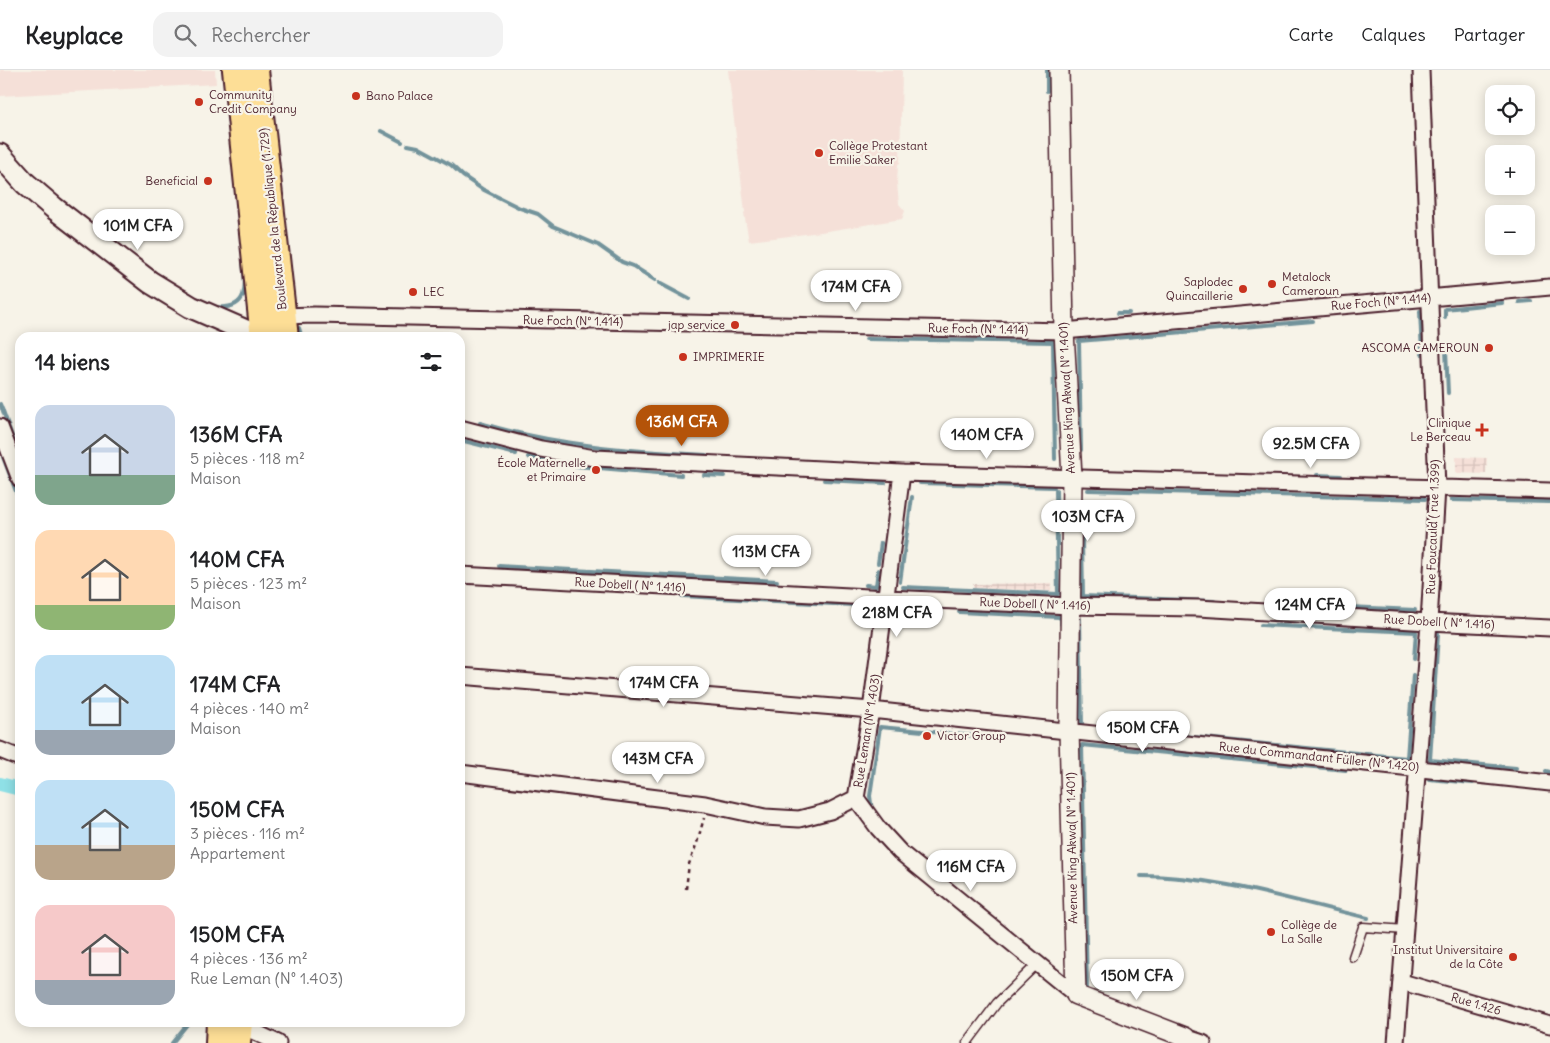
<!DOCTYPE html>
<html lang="fr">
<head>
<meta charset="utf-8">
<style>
	:root { --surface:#fff; --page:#f2f2f2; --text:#202124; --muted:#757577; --line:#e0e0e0; --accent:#b45309 }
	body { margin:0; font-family:Delius,sans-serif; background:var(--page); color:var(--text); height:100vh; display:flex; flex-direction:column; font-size:19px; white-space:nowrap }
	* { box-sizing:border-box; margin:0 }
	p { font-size:16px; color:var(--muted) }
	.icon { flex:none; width:28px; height:28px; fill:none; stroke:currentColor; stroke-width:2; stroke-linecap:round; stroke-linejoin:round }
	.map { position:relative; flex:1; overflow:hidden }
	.details { position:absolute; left:15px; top:262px; width:450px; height:695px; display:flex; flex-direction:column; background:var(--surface); border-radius:15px; box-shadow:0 2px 12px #0003 }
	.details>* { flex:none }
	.controls { position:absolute; left:1485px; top:15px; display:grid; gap:10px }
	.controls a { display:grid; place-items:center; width:50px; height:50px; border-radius:10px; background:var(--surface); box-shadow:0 2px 12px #0003; font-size:25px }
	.price { position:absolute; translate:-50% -42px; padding:0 11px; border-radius:18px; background:#fff; color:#222; font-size:16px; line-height:32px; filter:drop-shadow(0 1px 2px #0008) }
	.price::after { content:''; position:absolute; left:50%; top:30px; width:15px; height:11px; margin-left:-8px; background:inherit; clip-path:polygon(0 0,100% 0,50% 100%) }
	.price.active { background:var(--accent); color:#fff }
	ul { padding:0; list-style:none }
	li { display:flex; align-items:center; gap:15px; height:125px; padding:0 20px }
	li span { display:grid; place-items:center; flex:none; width:140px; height:100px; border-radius:15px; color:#555 }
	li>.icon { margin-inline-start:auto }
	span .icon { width:60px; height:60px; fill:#fffc; stroke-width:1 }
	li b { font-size:21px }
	h2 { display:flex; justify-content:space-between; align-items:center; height:60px; padding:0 20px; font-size:21px }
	header { display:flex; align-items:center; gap:30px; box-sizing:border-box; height:70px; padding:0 25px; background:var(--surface); border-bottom:1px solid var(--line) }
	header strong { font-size:24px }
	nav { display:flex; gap:28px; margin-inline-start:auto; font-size:18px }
	.search { width:350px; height:45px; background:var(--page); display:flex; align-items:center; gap:12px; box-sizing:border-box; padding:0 18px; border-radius:15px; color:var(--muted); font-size:19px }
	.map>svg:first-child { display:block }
</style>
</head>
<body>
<header>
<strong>Keyplace</strong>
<div class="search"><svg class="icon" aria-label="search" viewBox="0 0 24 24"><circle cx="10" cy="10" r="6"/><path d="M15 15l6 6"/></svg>Rechercher</div>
<nav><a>Carte</a><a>Calques</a><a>Partager</a></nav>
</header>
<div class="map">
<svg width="1550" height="973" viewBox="0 0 1550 973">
	<defs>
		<pattern id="industrial-grid" width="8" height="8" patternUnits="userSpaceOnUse" patternTransform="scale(1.25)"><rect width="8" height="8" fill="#f5e0d8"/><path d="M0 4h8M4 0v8" fill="none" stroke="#d4c0ba"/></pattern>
	</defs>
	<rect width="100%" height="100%" fill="#f7f3e8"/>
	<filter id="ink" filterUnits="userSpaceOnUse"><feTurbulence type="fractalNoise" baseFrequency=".02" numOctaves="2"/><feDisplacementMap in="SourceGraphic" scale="10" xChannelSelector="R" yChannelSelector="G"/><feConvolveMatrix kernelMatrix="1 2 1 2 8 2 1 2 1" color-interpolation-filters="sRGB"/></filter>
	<g filter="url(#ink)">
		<path fill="#f5e0d8" d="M 0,0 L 215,0 L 216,14 L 0,26 Z
			M 728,0 L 902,0 L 900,93 L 898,94 L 897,113 L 899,134 L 905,141 L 902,149 L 821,162 L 749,171 L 744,143 L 745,142 Z"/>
		<path fill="url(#industrial-grid)" d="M 1456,387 L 1487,388 L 1486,404 L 1456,403 Z
			M 1052,513 L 1051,521 L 973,518 L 973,514 Z"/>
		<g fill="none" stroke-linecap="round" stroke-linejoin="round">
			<path stroke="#73939b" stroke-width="4" d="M 1047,0 L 1047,21
				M 381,61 L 402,72
				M 408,75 L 418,77 L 451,95 L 463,106 L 482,119 L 520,138 L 538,144 L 553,156 L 598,175 L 622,192 L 633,196 L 655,210
				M 659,213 L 689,229
				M 1519,232 L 1531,231
				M 216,237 C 249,240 246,217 243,193
				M 1420,241 L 1422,284
				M 1118,243 L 1129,243
				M 1445,247 L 1445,239 L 1502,233
				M 299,258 L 302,268
				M 866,269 L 1053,272 L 1055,389
				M 1446,280 L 1448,323
				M 0,334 L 2,339
				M 3,341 L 20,388
				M 480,353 C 554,375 629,381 706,385
				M 460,370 L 516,384
				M 1081,380 L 1079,271 L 1313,251
				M 3,387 L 20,432
				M 528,387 L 551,392
				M 576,396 L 681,405
				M 704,405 L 724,406
				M 1317,405 L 1341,406
				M 824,410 L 885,413
				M 920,413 L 1054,417
				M 1088,420 L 1425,429
				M 1082,430 L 1082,454
				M 1451,430 L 1550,432
				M 1082,469 L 1083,526 L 1214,531
				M 878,493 L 881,473
				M 499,496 L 777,511
				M 900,512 L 912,427
				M 866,515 L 876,516 L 878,500
				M 903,517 L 1058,524 L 1056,420
				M 682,526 L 872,536
				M 1283,534 L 1415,540
				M 959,542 L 1059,547 L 1061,549 L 1061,554
				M 1080,549 L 1082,656 L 1085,656
				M 1261,555 L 1416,562 L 1414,589
				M 1438,563 L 1430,690 L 1516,698
				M 1154,663 L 1407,688 L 1413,605
				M 1546,701 L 1550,702
				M 1429,709 L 1473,713
				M 872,741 L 870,726 L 880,657 L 997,668
				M 1141,806 C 1218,806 1293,831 1368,848
				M 1087,920 L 1082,675 L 1346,700
				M 172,973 L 189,952"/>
			<path stroke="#8fe0e6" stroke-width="14" d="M 0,714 L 20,719"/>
			<g stroke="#4a1f2b" stroke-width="11">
				<path id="service" d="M 1353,887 L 1363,857 L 1406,860
					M 967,973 L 997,933 L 1037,894"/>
			</g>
			<g stroke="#4a1f2b" stroke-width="19">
				<path id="minor" d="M 283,246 L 314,245 L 1064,261 L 1550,217
					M 0,357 L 20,409
					M 460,358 L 541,379 L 595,388 L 902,403 L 1550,421
					M 902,403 L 871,640 L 856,728 L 878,758 L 900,782 L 1076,925
					M 460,505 L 887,528 L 1071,536 L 1198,538 L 1429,552 L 1550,558
					M 460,606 L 871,640 L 1550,713
					M 0,680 L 20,688
					M 460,703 L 705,734 L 765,747 L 799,749 L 830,741 L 856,728
					M 1402,912 L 1550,955
					M 240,955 L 278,973
					M 1185,967 L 1203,973
					M 1396,973 L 1429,552 L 1437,418 L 1421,0"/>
			</g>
			<g stroke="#4a1f2b" stroke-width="22">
				<path id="tertiary" d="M 1059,0 L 1064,261 L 1072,407 L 1069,660 L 1076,925 L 1185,967 L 1185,973"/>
			</g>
			<g stroke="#4a1f2b" stroke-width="25">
				<path id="secondary" d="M 0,85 L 25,113 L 54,138 L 150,212 L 191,237 L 246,261 L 263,266 L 278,267"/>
			</g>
			<g stroke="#4a1f2b" stroke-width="28">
				<path id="primary" d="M 235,0 L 263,268
					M 256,0 L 286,268
					M 218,973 L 219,952
					M 238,973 L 240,952"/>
			</g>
			<path stroke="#4a1f2b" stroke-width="2.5" stroke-dasharray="4 4" stroke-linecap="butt" d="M 686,819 L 689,794 L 697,773 L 704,748"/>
			<use href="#service" stroke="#f7f3e8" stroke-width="8"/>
			<use href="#minor" stroke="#f7f3e8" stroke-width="15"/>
			<use href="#tertiary" stroke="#f7f3e8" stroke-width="19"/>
			<use href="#secondary" stroke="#f7f3e8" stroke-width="21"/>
			<use href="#primary" stroke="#fdde96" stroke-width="24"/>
		</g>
	</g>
	<g fill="#c8321e" stroke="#f7f3e8" stroke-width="2">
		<circle cx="356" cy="26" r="5"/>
		<circle cx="199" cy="32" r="5"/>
		<circle cx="819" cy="83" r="5"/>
		<circle cx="208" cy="111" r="5"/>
		<circle cx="1272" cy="214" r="5"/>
		<circle cx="1243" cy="219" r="5"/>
		<circle cx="413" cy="222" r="5"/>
		<circle cx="735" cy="255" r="5"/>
		<circle cx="1489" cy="278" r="5"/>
		<circle cx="683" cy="287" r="5"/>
		<path d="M1479.5 352.5h5v5h5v5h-5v5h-5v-5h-5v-5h5z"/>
		<circle cx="596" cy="400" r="5"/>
		<circle cx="927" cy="666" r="5"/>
		<circle cx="1271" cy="862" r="5"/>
		<circle cx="1513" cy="887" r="5"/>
	</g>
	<g text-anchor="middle" stroke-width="4.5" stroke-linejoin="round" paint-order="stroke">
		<g font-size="12" fill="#4a1f2b" stroke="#f7f3e8" text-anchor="start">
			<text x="209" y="29">Community<tspan x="209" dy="14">Credit Company</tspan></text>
			<text x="366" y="30">Bano Palace</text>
			<text x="829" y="80">Collège Protestant<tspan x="829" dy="14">Emilie Saker</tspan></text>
			<text x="198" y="115" text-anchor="end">Beneficial</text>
			<text x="1282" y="211">Metalock<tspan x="1282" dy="14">Cameroun</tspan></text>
			<text x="1233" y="216" text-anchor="end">Saplodec<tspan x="1233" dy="14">Quincaillerie</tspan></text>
			<text x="423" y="226">LEC</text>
			<text x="725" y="259" text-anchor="end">jap service</text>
			<text x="1479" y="282" text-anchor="end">ASCOMA CAMEROUN</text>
			<text x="693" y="291">IMPRIMERIE</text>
			<text x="1471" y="357" text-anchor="end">Clinique<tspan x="1471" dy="14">Le Berceau</tspan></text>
			<text x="586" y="397" text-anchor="end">École Maternelle<tspan x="586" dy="14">et Primaire</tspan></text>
			<text x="937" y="670">Victor Group</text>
			<text x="1281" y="859">Collège de<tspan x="1281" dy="14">La Salle</tspan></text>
			<text x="1503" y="884" text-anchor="end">Institut Universitaire<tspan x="1503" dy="14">de la Côte</tspan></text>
		</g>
		<g font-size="12" fill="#4a1f2b" stroke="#f7f3e8">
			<text transform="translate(273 149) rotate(-96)" y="4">Boulevard de la République (1.729)</text>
			<text transform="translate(1381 232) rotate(-5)" y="4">Rue Foch (N° 1.414)</text>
			<text transform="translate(573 251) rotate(1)" y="4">Rue Foch (N° 1.414)</text>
			<text transform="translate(978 259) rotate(1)" y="4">Rue Foch (N° 1.414)</text>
			<text transform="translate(1067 328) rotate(-93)" y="4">Avenue King Akwa( N° 1.401)</text>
			<text transform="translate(1433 457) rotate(-88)" y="4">Rue Foucauld ( rue 1.399)</text>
			<text transform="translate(630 515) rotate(3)" y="4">Rue Dobell ( N° 1.416)</text>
			<text transform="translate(1035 534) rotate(2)" y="4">Rue Dobell ( N° 1.416)</text>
			<text transform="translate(1439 552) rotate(3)" y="4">Rue Dobell ( N° 1.416)</text>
			<text transform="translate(867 661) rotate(-81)" y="4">Rue Leman (N° 1.403)</text>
			<text transform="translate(1319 687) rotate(6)" y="4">Rue du Commandant Füller (N° 1.420)</text>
			<text transform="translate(1072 778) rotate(-91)" y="4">Avenue King Akwa( N° 1.401)</text>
			<text transform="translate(1476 934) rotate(16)" y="4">Rue 1.426</text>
		</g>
	</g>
</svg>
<div class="controls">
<a><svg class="icon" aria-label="locate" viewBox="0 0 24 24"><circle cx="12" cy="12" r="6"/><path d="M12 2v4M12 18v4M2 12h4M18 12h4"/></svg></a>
<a>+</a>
<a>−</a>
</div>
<b class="price" style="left:138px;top:181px">101M CFA</b>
<b class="price" style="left:856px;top:242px">174M CFA</b>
<b class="price active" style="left:682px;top:377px">136M CFA</b>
<b class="price" style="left:987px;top:390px">140M CFA</b>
<b class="price" style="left:1311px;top:399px">92.5M CFA</b>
<b class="price" style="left:1088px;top:472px">103M CFA</b>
<b class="price" style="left:766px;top:507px">113M CFA</b>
<b class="price" style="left:1310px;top:560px">124M CFA</b>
<b class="price" style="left:897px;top:568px">218M CFA</b>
<b class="price" style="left:664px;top:638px">174M CFA</b>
<b class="price" style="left:1143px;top:683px">150M CFA</b>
<b class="price" style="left:658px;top:714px">143M CFA</b>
<b class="price" style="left:971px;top:822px">116M CFA</b>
<b class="price" style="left:1137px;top:931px">150M CFA</b>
<section class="details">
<h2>14 biens<svg class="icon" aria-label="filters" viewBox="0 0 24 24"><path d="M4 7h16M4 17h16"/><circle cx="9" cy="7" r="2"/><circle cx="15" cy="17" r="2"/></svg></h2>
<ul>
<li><span style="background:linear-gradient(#c9d6e8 70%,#7fa58c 0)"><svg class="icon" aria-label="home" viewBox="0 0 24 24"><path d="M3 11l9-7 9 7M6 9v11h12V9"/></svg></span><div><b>136M CFA</b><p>5 pièces · 118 m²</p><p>Maison</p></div></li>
<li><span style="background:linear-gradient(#ffd9b3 75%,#8fb573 0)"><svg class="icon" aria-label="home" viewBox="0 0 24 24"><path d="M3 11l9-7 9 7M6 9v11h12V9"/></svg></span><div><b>140M CFA</b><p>5 pièces · 123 m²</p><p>Maison</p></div></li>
<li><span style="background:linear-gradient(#bfe0f5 75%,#9aa5b1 0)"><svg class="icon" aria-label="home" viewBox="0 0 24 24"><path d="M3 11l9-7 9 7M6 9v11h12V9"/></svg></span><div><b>174M CFA</b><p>4 pièces · 140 m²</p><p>Maison</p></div></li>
<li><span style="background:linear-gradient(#bfe0f5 65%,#b9a48a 0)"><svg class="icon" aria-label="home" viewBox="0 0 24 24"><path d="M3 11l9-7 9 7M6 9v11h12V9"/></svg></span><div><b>150M CFA</b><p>3 pièces · 116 m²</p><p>Appartement</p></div></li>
<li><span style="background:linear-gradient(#f6c9c9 75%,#9aa5b1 0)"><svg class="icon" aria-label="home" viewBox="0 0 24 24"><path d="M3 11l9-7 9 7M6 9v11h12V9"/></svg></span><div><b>150M CFA</b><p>4 pièces · 136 m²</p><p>Rue Leman (N° 1.403)</p></div></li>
</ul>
</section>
</div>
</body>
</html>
